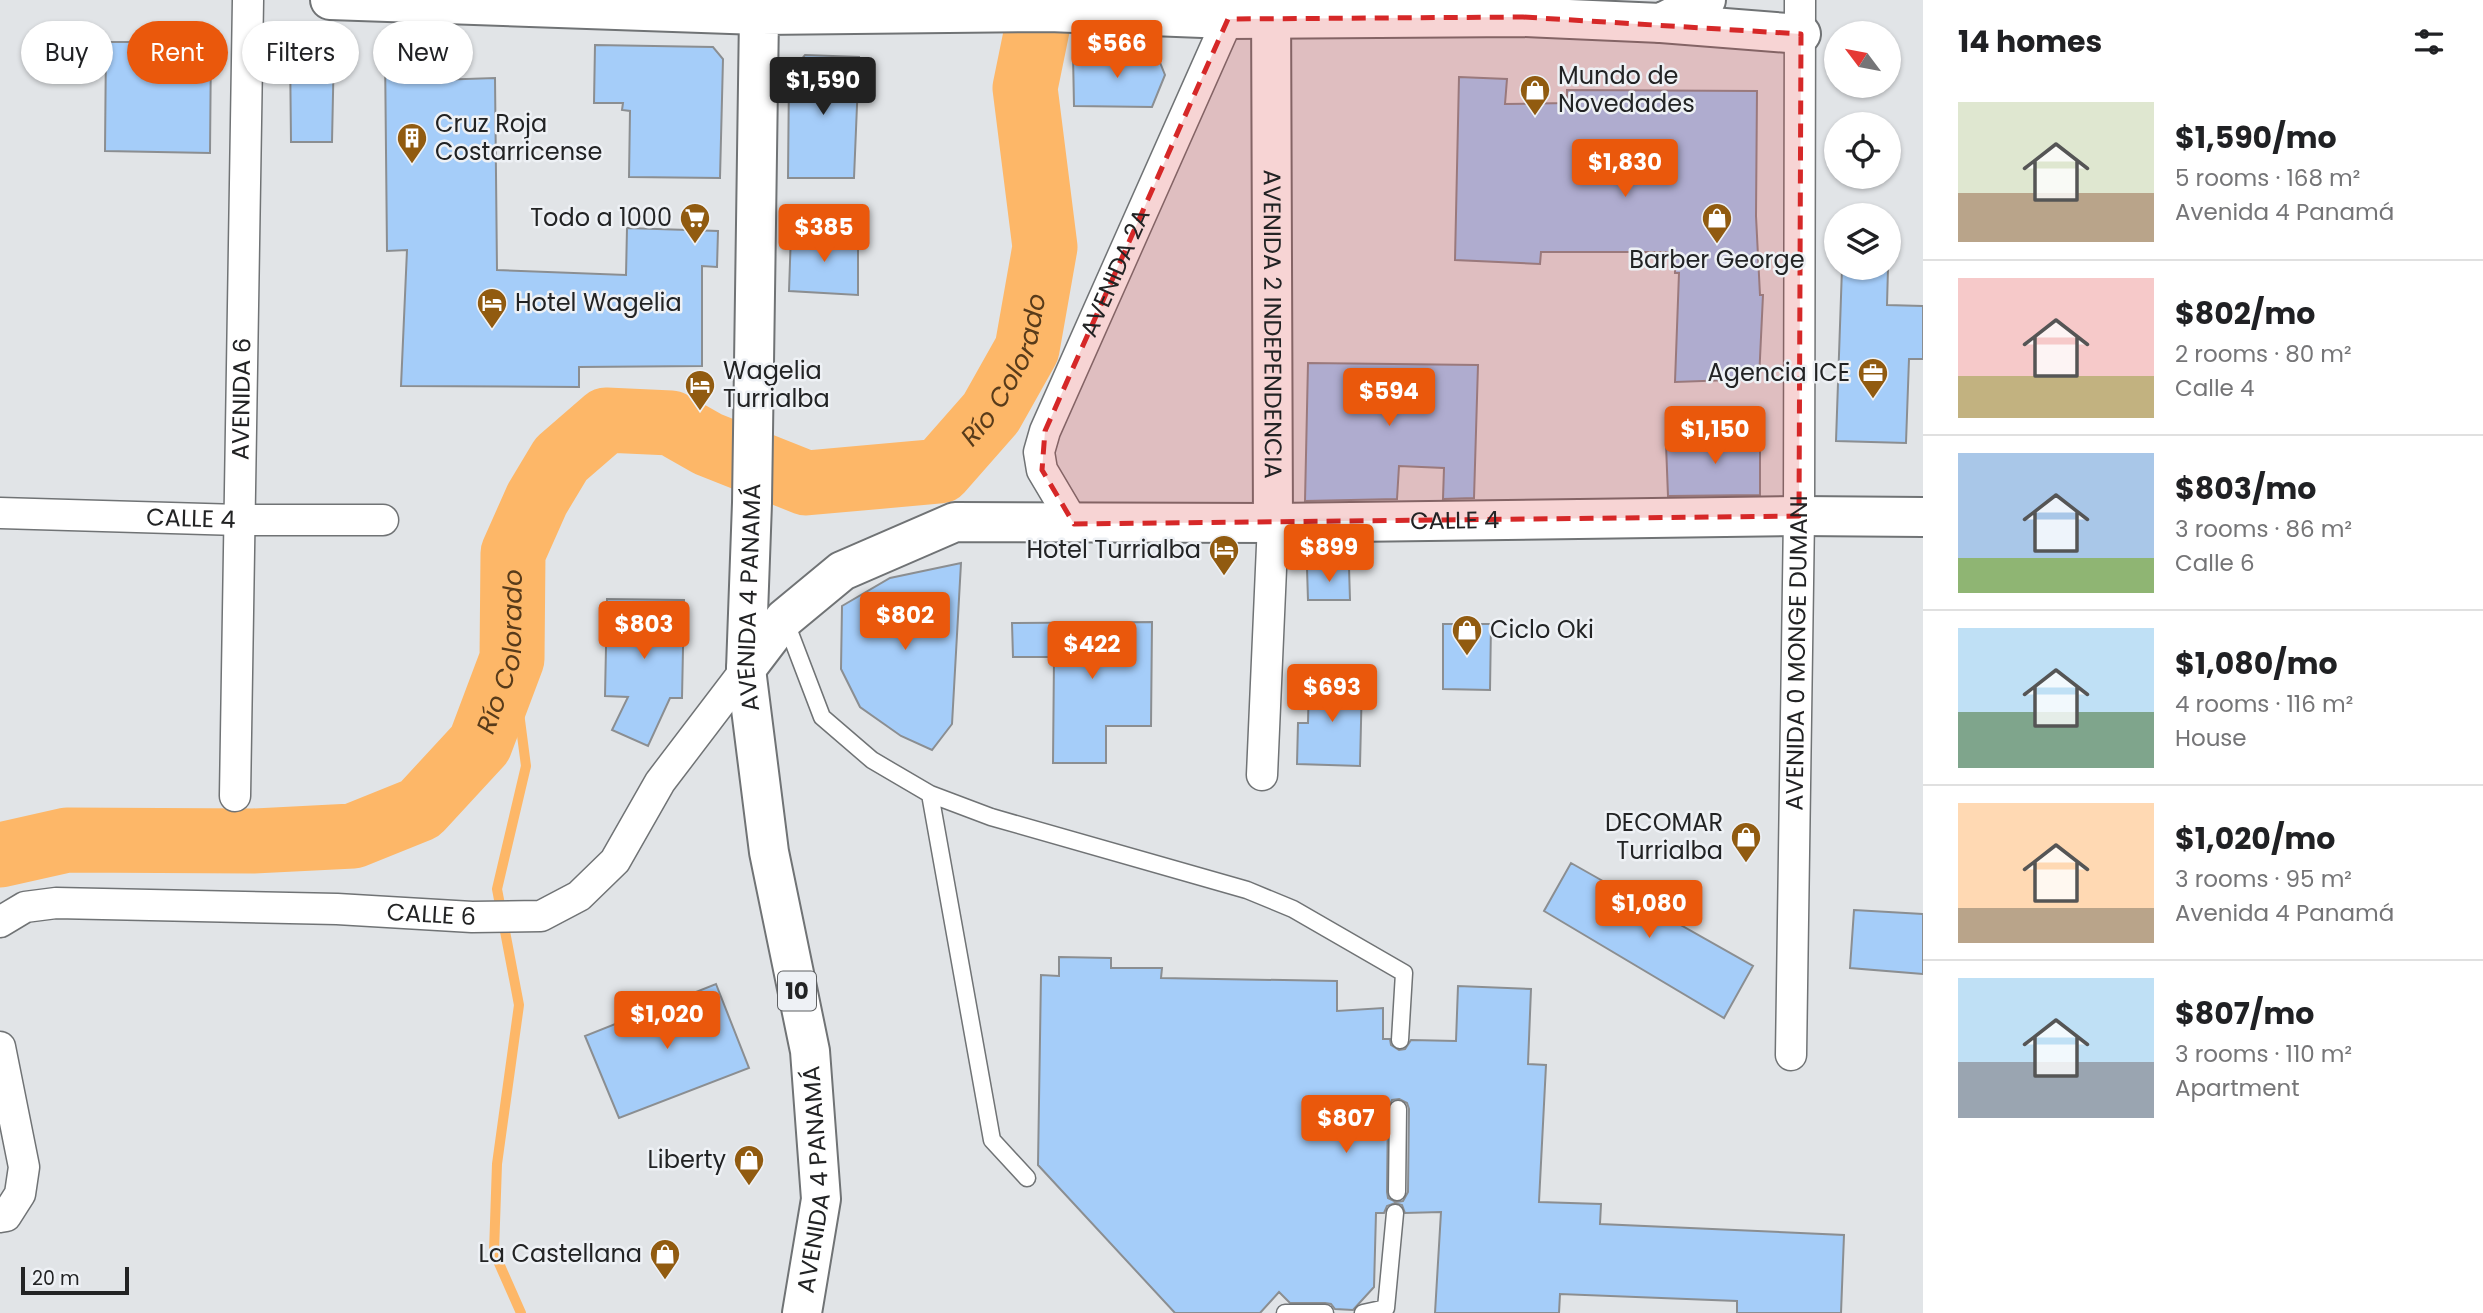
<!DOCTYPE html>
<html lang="en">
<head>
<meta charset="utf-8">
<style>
	:root { --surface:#fff; --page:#f2f2f2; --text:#202124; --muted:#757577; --line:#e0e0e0; --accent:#ea580c }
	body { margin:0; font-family:Poppins,sans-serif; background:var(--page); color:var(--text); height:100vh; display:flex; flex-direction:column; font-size:26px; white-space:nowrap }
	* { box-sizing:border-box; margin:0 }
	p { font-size:23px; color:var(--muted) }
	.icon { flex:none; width:38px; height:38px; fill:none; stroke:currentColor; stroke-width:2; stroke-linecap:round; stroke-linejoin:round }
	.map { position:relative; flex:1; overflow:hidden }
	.sheet { display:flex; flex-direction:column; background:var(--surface); width:560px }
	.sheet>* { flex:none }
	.guide { position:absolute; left:21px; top:21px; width:665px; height:63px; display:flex; gap:14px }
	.needle { width:46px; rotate:302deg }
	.tools { position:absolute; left:1824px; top:21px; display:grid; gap:14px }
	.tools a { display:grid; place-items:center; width:77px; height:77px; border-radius:50%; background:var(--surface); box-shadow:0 2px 5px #0004; font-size:35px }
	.scale { position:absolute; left:21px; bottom:18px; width:108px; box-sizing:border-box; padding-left:7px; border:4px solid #222324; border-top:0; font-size:19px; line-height:24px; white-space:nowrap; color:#222324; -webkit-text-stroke:5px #eef1f5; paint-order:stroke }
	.price { position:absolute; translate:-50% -60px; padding:0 16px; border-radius:7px; background:var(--accent); color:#fff; font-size:23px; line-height:46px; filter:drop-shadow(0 2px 4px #0008) }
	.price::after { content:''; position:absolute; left:50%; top:42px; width:21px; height:16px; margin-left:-10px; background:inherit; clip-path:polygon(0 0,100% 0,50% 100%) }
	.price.current { background:#222; color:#fff }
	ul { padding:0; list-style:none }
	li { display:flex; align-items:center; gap:21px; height:175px; padding:0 35px }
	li+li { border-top:2px solid var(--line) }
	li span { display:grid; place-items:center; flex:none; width:196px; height:140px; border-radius:0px; color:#555 }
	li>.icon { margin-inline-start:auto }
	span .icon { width:84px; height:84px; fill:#fffc; stroke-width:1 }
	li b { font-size:30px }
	h2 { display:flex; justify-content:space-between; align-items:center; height:84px; padding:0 35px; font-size:30px }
	.chip { padding:0 24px; border-radius:32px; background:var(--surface); box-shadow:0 2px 5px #0004; font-size:24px; line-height:63px }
	.chip.current { background:var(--accent); color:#fff }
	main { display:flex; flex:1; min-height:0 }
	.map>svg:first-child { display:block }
</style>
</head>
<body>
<main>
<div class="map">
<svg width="1923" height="1313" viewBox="0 0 1923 1313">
	<rect width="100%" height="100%" fill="#e1e4e7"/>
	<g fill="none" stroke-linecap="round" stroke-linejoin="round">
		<path stroke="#fdb768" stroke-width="10" d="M 512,659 L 526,766 L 497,889 L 519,1005 L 497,1164 L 494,1252 L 521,1313"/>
		<path stroke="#fdb768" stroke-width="65" id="s1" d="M 0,855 L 67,840 L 253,841 L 353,836 L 420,809 L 480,744 L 512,659 L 513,553 L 537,499 L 561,459 L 606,420 L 671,423 L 708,444 L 806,483 L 940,471 L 991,413 L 1027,349 L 1045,247 L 1025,88 L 1043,0"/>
	</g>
	<path fill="#a5cdf9" stroke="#8b8e91" stroke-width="2" fill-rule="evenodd" d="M 106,42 L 211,42 L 210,153 L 105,151 Z
		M 595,45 L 713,47 L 723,59 L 720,178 L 629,177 L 630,111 L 622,110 L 623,103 L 594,103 Z
		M 334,47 L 332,142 L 291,142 L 290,48 Z
		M 436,50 L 436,80 L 495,78 L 497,270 L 626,275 L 627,228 L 718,231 L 717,267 L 702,266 L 702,366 L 579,367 L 579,387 L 401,386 L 407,250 L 387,251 L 385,51 Z
		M 1073,54 L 1157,55 L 1165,75 L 1152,107 L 1074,106 Z
		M 805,55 L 859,57 L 854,178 L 788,178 L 789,74 Z
		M 1459,77 L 1507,79 L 1505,104 L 1567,103 L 1567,90 L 1757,91 L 1756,216 L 1760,295 L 1763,295 L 1759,379 L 1675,382 L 1679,273 L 1675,273 L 1675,252 L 1541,252 L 1540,264 L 1455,260 Z
		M 791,233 L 858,235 L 858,295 L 789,291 Z
		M 1842,268 L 1888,268 L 1887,305 L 1923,306 L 1923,359 L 1909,359 L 1906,443 L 1836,441 Z
		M 1308,363 L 1478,365 L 1474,498 L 1443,499 L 1444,468 L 1399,466 L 1397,499 L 1305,501 Z
		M 1707,433 L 1760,433 L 1760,495 L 1668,496 L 1666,444 L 1707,442 Z
		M 961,563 L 952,724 L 932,750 L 901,736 L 860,707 L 841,669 L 842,606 L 890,578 Z
		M 1349,567 L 1350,600 L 1308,600 L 1307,568 Z
		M 607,599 L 684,600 L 682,698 L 670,698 L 648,746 L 612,730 L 628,697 L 605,696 Z
		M 1152,622 L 1151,726 L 1106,726 L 1106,763 L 1053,763 L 1054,657 L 1013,657 L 1012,623 Z
		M 1443,624 L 1491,624 L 1490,690 L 1443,689 Z
		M 1332,679 L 1362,681 L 1360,766 L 1297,764 L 1298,723 L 1308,723 L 1309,680 Z
		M 1571,863 L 1753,966 L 1724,1018 L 1544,911 Z
		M 1854,910 L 1923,914 L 1923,974 L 1850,968 Z
		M 1059,957 L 1111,958 L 1111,968 L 1162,968 L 1161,978 L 1337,981 L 1337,1011 L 1383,1008 L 1383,1039 L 1390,1039 L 1391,1045 L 1399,1050 L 1405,1049 L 1411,1040 L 1456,1041 L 1458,986 L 1531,989 L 1528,1064 L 1546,1065 L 1539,1202 L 1601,1204 L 1600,1224 L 1844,1235 L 1841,1313 L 1737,1313 L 1737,1301 L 1560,1294 L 1559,1313 L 1435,1313 L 1441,1212 L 1405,1213 L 1402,1205 L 1395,1203 L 1387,1206 L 1384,1213 L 1376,1213 L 1374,1287 L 1353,1310 L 1335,1309 L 1331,1304 L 1325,1303 L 1290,1303 L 1279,1292 L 1260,1313 L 1175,1313 L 1038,1165 L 1041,975 L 1059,976 ZM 1399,1099 L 1407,1103 L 1409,1109 L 1408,1192 L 1403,1201 L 1396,1202 L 1388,1198 L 1387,1192 L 1388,1109 L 1392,1100 Z
		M 716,984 L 749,1068 L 619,1118 L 585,1036 Z"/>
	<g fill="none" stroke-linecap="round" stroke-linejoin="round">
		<g stroke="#707375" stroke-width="19">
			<path id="lane" d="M 785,620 L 822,717 L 872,760 L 930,794 L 991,817 L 1247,890 L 1293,909 L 1404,973 L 1400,1040
				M 930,794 L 992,1140 L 1027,1178
				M 1397,1192 L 1398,1109
				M 1285,1313 L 1325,1313
				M 1363,1313 L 1386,1308
				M 1383,1313 L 1386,1308 L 1395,1213"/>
		</g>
		<g stroke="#707375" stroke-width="33">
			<g id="street">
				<path id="s2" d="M 0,513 L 239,520 L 383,520"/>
				<path id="s3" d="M 1074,524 L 1042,470 L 1039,452 L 1045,431 L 1228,19"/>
				<path d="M 1262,775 L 1273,523"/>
				<path id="s4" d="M 235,796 L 248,0"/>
				<path id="s5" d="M 0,922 L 25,907 L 56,903 L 337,909 L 472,917 L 541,916 L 579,896 L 615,861 L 660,782 L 746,669"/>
				<path d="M 0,1047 L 24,1167 L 20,1194 L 6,1216 L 0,1217"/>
				<path id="s6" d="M 1791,1055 L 1799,516 L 1800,0"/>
			</g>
		</g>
		<g stroke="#707375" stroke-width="42">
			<g id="secondary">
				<path d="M 330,0 L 759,15 L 759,0"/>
				<path id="s7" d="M 1271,0 L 1273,523"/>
			</g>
		</g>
		<g stroke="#707375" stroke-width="42">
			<g id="primary">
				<path d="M 1661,23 L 1801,34"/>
				<path id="s8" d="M 746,669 L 784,619 L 842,571 L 955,522 L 1273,523 L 1799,516 L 1923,517"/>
				<path id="s9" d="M 802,1313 L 821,1199 L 810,1051 L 769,852 L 746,669 L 752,503 L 759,15 L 1049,12 L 1228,19 L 1523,17 L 1661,23 L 1706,0"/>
			</g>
		</g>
		<use href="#lane" stroke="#fff" stroke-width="16"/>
		<use href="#street" stroke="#fff" stroke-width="30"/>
		<use href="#secondary" stroke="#fff" stroke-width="38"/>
		<use href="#primary" stroke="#fff" stroke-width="38"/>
	</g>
	<path fill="#d62828" fill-opacity="0.2" stroke="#d62828" stroke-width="5" stroke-dasharray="14 9" stroke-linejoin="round" d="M 1523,17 L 1801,34 L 1799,516 L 1074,524 L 1042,470 L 1045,431 L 1228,19 Z"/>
	<defs>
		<g id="shop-pin" transform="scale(1.575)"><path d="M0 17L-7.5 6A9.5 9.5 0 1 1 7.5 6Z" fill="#915b10" stroke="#eef1f5"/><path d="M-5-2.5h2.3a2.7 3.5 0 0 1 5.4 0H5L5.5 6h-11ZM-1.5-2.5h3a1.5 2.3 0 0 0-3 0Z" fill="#fff"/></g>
		<g id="building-pin" transform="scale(1.575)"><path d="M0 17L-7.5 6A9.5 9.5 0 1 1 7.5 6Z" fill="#915b10" stroke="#eef1f5"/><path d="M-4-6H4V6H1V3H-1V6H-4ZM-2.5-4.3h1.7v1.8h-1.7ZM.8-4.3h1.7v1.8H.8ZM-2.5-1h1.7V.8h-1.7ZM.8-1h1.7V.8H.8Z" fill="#fff"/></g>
		<g id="supermarket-pin" transform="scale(1.575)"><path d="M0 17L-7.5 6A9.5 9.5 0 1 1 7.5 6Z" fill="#915b10" stroke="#eef1f5"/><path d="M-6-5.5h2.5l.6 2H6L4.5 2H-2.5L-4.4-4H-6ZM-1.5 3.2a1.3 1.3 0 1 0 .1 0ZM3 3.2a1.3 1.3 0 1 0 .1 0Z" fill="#fff"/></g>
		<g id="hotel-pin" transform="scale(1.575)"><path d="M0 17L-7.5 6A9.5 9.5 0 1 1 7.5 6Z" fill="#915b10" stroke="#eef1f5"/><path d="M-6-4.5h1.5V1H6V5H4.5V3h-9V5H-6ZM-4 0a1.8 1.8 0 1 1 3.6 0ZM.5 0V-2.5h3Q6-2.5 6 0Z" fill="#fff"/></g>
		<g id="office-pin" transform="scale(1.575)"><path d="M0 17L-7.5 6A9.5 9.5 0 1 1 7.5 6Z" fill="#915b10" stroke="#eef1f5"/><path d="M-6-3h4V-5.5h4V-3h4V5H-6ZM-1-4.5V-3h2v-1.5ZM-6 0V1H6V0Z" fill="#fff"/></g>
	</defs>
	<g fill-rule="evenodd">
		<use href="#shop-pin" x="1535" y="90"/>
		<use href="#building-pin" x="412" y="138"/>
		<use href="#supermarket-pin" x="695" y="218"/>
		<use href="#shop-pin" x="1717" y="218"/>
		<use href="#hotel-pin" x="492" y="303"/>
		<use href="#office-pin" x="1873" y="373"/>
		<use href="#hotel-pin" x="700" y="385"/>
		<use href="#hotel-pin" x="1224" y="550"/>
		<use href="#shop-pin" x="1467" y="630"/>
		<use href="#shop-pin" x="1746" y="837"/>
		<use href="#shop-pin" x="749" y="1160"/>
		<use href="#shop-pin" x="665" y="1254"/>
	</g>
	<g text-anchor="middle" stroke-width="5" stroke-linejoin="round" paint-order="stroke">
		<rect fill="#eef1f5" stroke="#5f6163" stroke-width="2" x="778" y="971.5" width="38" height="39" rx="5"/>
		<g font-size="23" font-weight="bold" fill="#222324">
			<text x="797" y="999">10</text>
		</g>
		<g font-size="24" fill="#222324" stroke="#eef1f5" text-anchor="end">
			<text x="1558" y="84" text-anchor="start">Mundo de<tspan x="1558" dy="28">Novedades</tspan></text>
			<text x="435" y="132" text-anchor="start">Cruz Roja<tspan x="435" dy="28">Costarricense</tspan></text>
			<text x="672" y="226">Todo a 1000</text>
			<text x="1717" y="268" text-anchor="middle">Barber George</text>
			<text x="515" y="311" text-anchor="start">Hotel Wagelia</text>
			<text x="723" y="379" text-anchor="start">Wagelia<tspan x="723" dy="28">Turrialba</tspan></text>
			<text x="1850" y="381">Agencia ICE</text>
			<text x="1201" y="558">Hotel Turrialba</text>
			<text x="1490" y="638" text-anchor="start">Ciclo Oki</text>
			<text x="1723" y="831">DECOMAR<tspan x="1723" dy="28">Turrialba</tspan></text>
			<text x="726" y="1168">Liberty</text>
			<text x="642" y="1262">La Castellana</text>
		</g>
		<g font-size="24" fill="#222324" stroke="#eef1f5">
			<text dy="8" stroke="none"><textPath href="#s3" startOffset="276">AVENIDA 2A</textPath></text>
			<text dy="8" stroke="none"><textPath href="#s7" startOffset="324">AVENIDA 2 INDEPENDENCIA</textPath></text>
			<text dy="8" stroke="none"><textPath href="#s4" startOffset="397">AVENIDA 6</textPath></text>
			<text dy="8" stroke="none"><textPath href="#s2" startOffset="191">CALLE 4</textPath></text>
			<text dy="8" stroke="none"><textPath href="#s8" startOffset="761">CALLE 4</textPath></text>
			<text dy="8" stroke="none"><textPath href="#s9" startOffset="723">AVENIDA 4 PANAMÁ</textPath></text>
			<text dy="8" stroke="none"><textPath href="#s6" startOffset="402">AVENIDA 0 MONGE DUMANI</textPath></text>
			<text dy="8" stroke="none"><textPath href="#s5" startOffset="436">CALLE 6</textPath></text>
			<text dy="8" stroke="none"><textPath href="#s9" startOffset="135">AVENIDA 4 PANAMÁ</textPath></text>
		</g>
		<g font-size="26" font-style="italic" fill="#583b1a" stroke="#eef1f5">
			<text dy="9" stroke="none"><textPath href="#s1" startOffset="1348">Río Colorado</textPath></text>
			<text dy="9" stroke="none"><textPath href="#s1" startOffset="612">Río Colorado</textPath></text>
		</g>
	</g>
</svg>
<div class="tools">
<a><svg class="needle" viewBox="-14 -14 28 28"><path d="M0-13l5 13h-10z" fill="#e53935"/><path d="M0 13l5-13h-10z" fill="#757577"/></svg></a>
<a><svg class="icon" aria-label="locate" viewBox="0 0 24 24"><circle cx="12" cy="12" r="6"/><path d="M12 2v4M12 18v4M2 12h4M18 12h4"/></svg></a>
<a><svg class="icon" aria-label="layers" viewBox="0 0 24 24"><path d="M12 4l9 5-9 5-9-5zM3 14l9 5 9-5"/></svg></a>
</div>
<div class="scale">20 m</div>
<b class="price" style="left:1117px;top:80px">$566</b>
<b class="price current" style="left:823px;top:117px">$1,590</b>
<b class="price" style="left:1625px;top:199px">$1,830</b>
<b class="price" style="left:824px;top:264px">$385</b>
<b class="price" style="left:1389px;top:428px">$594</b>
<b class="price" style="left:1715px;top:466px">$1,150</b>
<b class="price" style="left:1329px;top:584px">$899</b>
<b class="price" style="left:905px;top:652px">$802</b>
<b class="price" style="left:644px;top:661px">$803</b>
<b class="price" style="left:1092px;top:681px">$422</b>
<b class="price" style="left:1332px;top:724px">$693</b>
<b class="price" style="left:1649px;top:940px">$1,080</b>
<b class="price" style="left:667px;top:1051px">$1,020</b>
<b class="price" style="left:1346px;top:1155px">$807</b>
<div class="guide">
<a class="chip">Buy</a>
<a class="chip current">Rent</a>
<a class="chip">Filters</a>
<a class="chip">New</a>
</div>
</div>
<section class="sheet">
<h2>14 homes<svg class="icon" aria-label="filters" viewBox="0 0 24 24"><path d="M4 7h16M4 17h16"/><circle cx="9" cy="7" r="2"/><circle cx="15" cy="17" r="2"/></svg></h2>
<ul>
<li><span style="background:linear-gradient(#dfe7d0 65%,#b9a48a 0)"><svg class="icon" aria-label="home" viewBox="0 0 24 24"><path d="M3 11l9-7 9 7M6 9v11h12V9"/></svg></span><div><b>$1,590/mo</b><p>5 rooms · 168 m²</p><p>Avenida 4 Panamá</p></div></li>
<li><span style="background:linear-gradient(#f6c9c9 70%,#c2b280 0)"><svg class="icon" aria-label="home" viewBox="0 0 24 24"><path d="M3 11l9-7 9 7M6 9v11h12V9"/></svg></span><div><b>$802/mo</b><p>2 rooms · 80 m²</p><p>Calle 4</p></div></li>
<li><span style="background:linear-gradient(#a9c7e8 75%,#8fb573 0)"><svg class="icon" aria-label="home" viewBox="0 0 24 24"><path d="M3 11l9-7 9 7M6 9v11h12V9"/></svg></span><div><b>$803/mo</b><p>3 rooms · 86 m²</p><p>Calle 6</p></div></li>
<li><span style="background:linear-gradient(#bfe0f5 60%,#7fa58c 0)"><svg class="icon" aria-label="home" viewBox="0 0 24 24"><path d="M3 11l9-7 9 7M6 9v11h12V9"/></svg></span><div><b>$1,080/mo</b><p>4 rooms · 116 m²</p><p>House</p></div></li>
<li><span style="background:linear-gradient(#ffd9b3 75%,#b9a48a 0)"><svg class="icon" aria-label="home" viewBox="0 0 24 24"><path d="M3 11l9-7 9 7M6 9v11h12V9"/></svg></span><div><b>$1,020/mo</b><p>3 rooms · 95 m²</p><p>Avenida 4 Panamá</p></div></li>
<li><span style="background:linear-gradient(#bfe0f5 60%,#9aa5b1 0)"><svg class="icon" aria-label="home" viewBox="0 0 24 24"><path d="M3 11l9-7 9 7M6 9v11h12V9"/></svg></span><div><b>$807/mo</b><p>3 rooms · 110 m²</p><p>Apartment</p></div></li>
</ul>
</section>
</main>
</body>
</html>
